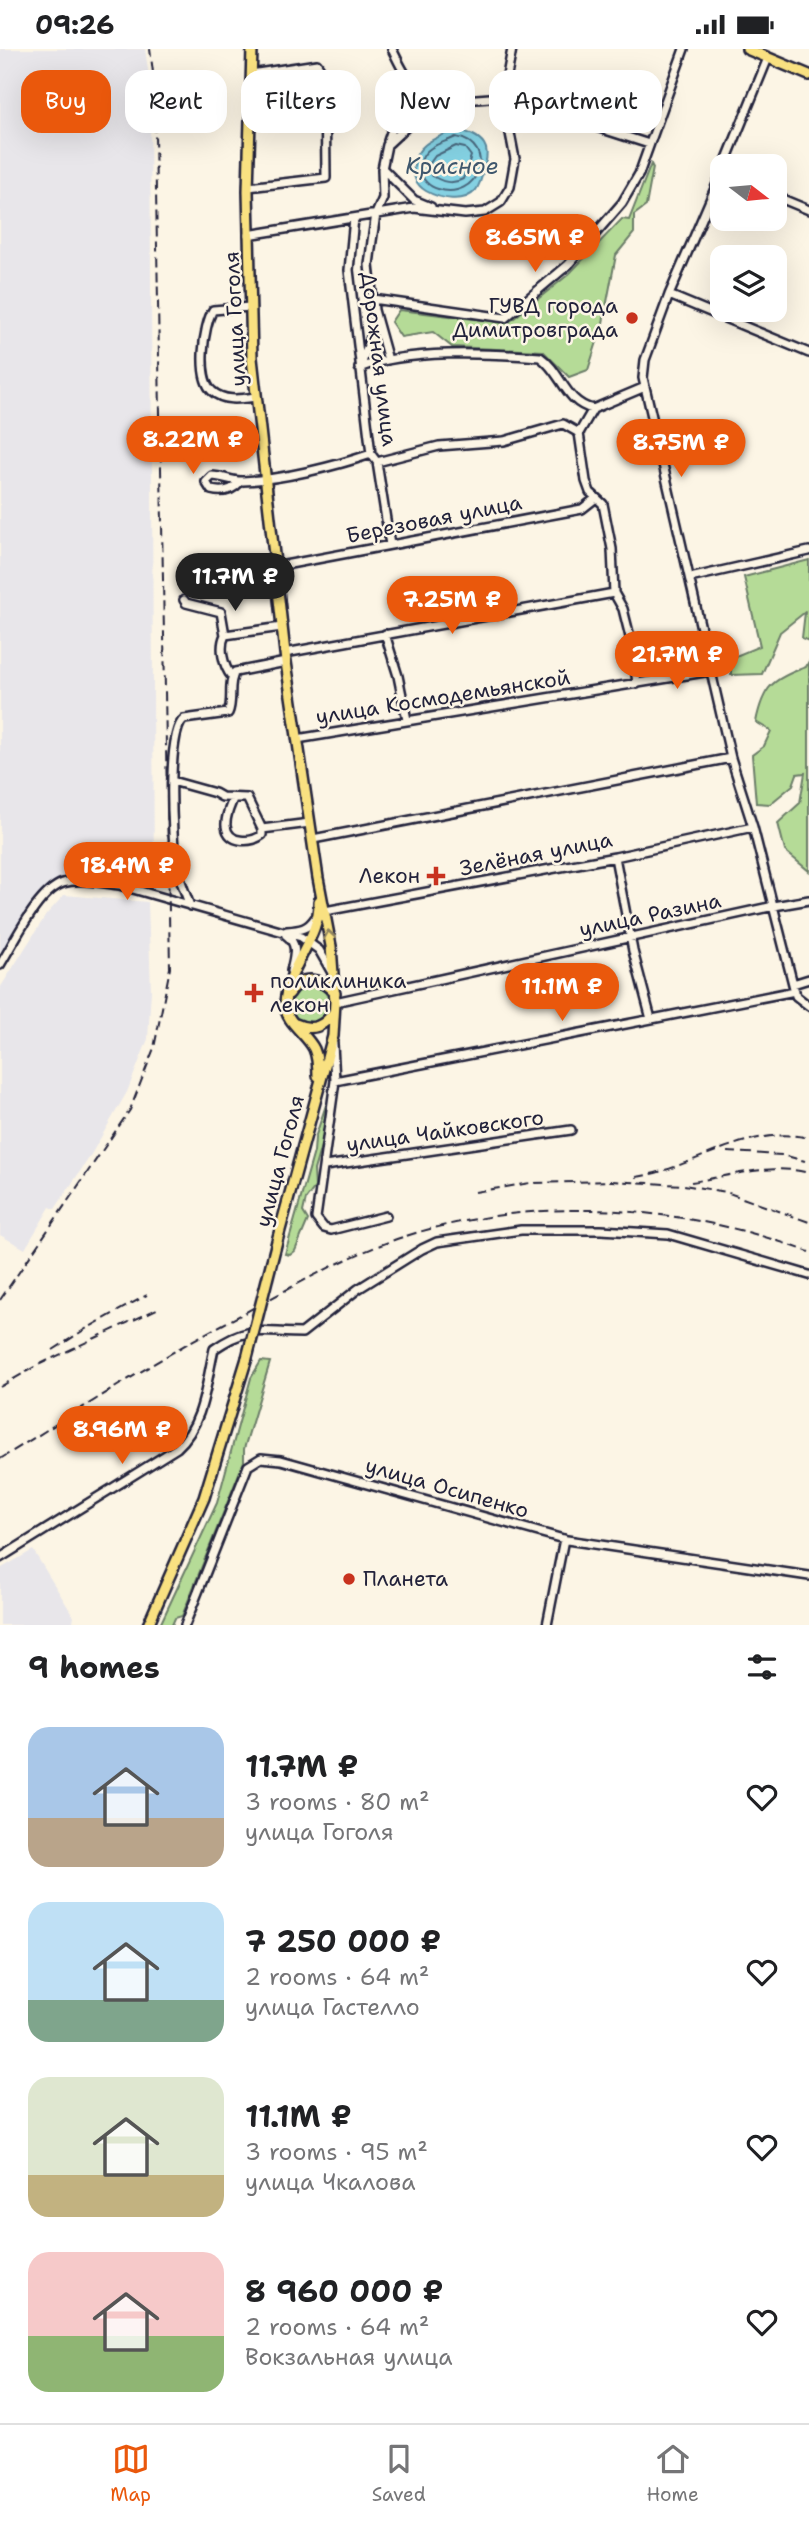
<!DOCTYPE html>
<html lang="en">
<head>
<meta charset="utf-8">
<style>
	:root { --surface:#fff; --page:#f2f2f2; --text:#202124; --muted:#757577; --line:#e0e0e0; --accent:#ea580c }
	body { margin:0; font-family:"Shantell Sans",sans-serif; background:var(--page); color:var(--text); height:100vh; display:flex; flex-direction:column; font-size:26px; white-space:nowrap }
	* { box-sizing:border-box; margin:0 }
	p { font-size:23px; color:var(--muted) }
	.icon { flex:none; width:38px; height:38px; fill:none; stroke:currentColor; stroke-width:2; stroke-linecap:round; stroke-linejoin:round }
	.map { position:relative; height:1576px; overflow:hidden }
	.sheet { display:flex; flex-direction:column; background:var(--surface); flex:1 }
	.sheet>* { flex:none }
	.top-card { position:absolute; left:21px; top:21px; width:768px; height:63px; display:flex; gap:14px }
	.needle { width:46px; rotate:106deg }
	.buttons { position:absolute; left:710px; top:105px; display:grid; gap:14px }
	.buttons a { display:grid; place-items:center; width:77px; height:77px; border-radius:14px; background:var(--surface); box-shadow:0 7px 28px #0002; font-size:35px }
	.price { position:absolute; translate:-50% -60px; padding:0 16px; border-radius:24px; background:var(--accent); color:#fff; font-size:23px; line-height:46px; filter:drop-shadow(0 2px 4px #0008) }
	.price::after { content:''; position:absolute; left:50%; top:42px; width:21px; height:16px; margin-left:-10px; background:inherit; clip-path:polygon(0 0,100% 0,50% 100%) }
	.price.active { background:#222; color:#fff }
	ul { padding:0; list-style:none }
	li { display:flex; align-items:center; gap:21px; height:175px; padding:0 28px }
	li span { display:grid; place-items:center; flex:none; width:196px; height:140px; border-radius:21px; color:#555 }
	li>.icon { margin-inline-start:auto }
	span .icon { width:84px; height:84px; fill:#fffc; stroke-width:1 }
	li b { font-size:30px }
	h2 { display:flex; justify-content:space-between; align-items:center; height:84px; padding:0 28px; font-size:30px }
	.chip { padding:0 24px; border-radius:21px; background:var(--surface); box-shadow:0 7px 28px #0002; font-size:24px; line-height:63px }
	.chip.active { background:var(--accent); color:#fff }
	.status { display:flex; justify-content:space-between; align-items:center; height:49px; padding:0 35px; background:var(--surface); direction:ltr }
	.status svg { height:19px; fill:currentColor }
	.menu { display:flex; justify-content:space-around; align-items:center; height:98px; border-top:2px solid var(--line); background:var(--surface); font-size:19px; color:var(--muted) }
	.menu a { display:grid; justify-items:center; gap:4px }
	.menu .active { color:var(--accent) }
	.map>svg:first-child { display:block }
</style>
</head>
<body>
<div class="status"><b>09:26</b><svg viewBox="0 0 49 12"><path d="M0 12V9h3v3zM5 12V6h3v6zM10 12V3h3v9zM15 12V0h3v12zM26 1h20v11H26zM47 4h2v5h-2z"/></svg></div>
<div class="map">
<svg width="809" height="1576" viewBox="0 0 809 1576">
	<rect width="100%" height="100%" fill="#fcf5e5"/>
	<filter id="ink" filterUnits="userSpaceOnUse"><feTurbulence type="fractalNoise" baseFrequency=".0143" numOctaves="2"/><feDisplacementMap in="SourceGraphic" scale="14" xChannelSelector="R" yChannelSelector="G"/><feConvolveMatrix kernelMatrix="1 2 1 2 8 2 1 2 1" color-interpolation-filters="sRGB"/></filter>
	<g filter="url(#ink)">
		<path fill="#e8e6ea" d="M 0,0 L 145,0 L 150,35 L 154,840 L 89,827 L 61,829 L 49,835 L 31,854 L 0,905 Z
			M 64,846 L 148,853 L 151,942 L 148,990 L 127,1043 L 89,1109 L 55,1160 L 50,1158 L 25,1200 L 0,1186 L 0,939 L 46,866 Z
			M 33,1501 L 74,1568 L 72,1576 L 0,1576 L 0,1520 Z"/>
		<path fill="#b5db97" stroke="#6c7e69" stroke-width="2" d="M 651,115 L 653,119 L 646,157 L 634,166 L 634,184 L 616,206 L 603,274 L 588,321 L 569,328 L 543,302 L 452,298 L 433,283 L 401,288 L 391,273 L 399,261 L 508,274 L 569,225 L 622,170 L 629,171 Z
			M 809,511 L 809,592 L 802,589 L 805,563 L 780,583 L 762,625 L 731,626 L 731,609 L 760,597 L 744,528 Z
			M 809,612 L 809,822 L 785,802 L 778,774 L 800,754 L 805,724 L 797,725 L 793,736 L 770,755 L 756,754 L 752,706 L 764,697 L 771,682 L 756,673 C 763,638 772,630 806,618 Z
			M291 955a19 19 0 1 1 38 0a19 19 0 1 1-38 0Z
			M 326,1056 L 328,1056 L 323,1090 L 314,1121 L 315,1138 L 306,1150 L 303,1163 L 308,1171 L 295,1202 L 290,1206 L 285,1205 L 314,1103 L 315,1089 Z
			M 261,1312 L 270,1313 L 244,1400 L 244,1412 L 182,1567 L 175,1569 L 172,1576 L 160,1576 L 217,1454 L 251,1329 Z"/>
		<path fill="#84d1e2" stroke="#5d8b9f" stroke-width="2" d="M 456,80 C 466,83 478,86 484,95 C 488,101 487,109 485,116 C 483,124 481,134 476,141 C 464,155 440,150 426,142 C 416,136 412,127 414,115 C 417,93 438,89 456,80 Z"/>
		<g fill="none" stroke-linecap="round" stroke-linejoin="round">
			<path stroke="#49687e" stroke-width="2" d="M 456,88 C 499,96 478,153 438,140 C 419,135 413,111 431,99 C 438,94 448,92 456,88 Z
				M 456,97 L 465,99 L 471,107 L 463,130 C 452,136 442,133 431,126 L 430,114 L 435,107 Z"/>
			<g stroke="#22223b" stroke-width="12">
				<path id="minor" d="M 392,0 C 406,28 412,46 446,51
					M 388,92 L 408,33
					M 724,117 L 768,9
					M 383,120 L 414,151 L 431,158
					M 723,121 L 669,246 L 645,311 L 643,329 L 731,709 L 753,778 L 796,947 L 809,957
					M 248,138 L 326,129 L 325,27 L 317,15 L 251,25
					M 775,147 L 809,161
					M 354,169 L 349,221 L 371,405 L 377,413 L 390,496
					M 248,186 L 414,159 L 465,165 L 485,163 L 501,153 L 510,138 L 515,110 L 503,48 L 512,0
					M 669,246 L 809,304
					M 373,250 L 505,269 L 568,216 L 622,154 L 639,125 L 684,0
					M 250,258 L 213,261 C 203,277 197,329 212,342 C 224,353 241,350 256,348
					M 388,311 L 374,261 L 369,216 L 372,192 L 376,165 L 383,149 L 382,120 L 387,96 L 416,69 L 431,57 L 450,52 L 503,48 L 649,95
					M 359,319 C 409,300 486,304 540,308 C 562,323 564,353 593,360
					M 360,319 L 376,274
					M 579,384 L 586,432 L 590,443 L 603,455 L 612,500 L 614,544 L 623,560 L 633,600 L 637,635
					M 579,384 L 593,360 L 645,338
					M 377,413 L 439,397 L 504,392 L 563,375 L 579,384
					M 240,433 C 232,442 222,444 211,441 L 206,433 L 212,427 C 223,427 233,433 243,432 C 280,431 336,417 371,405
					M 274,518 L 582,460 L 596,449
					M 690,529 L 809,502
					M 184,551 L 186,554 L 221,563 L 225,586 L 282,578
					M 385,585 L 398,627 L 407,671
					M 225,586 C 219,598 223,617 232,628
					M 285,604 L 614,544
					M 297,690 L 711,622
					M 172,732 L 215,744 L 222,748 L 247,749 L 262,780 L 310,774
					M 233,750 C 230,758 225,767 226,777 C 228,795 251,794 262,786 L 262,780
					M 313,790 L 731,709
					M 615,808 L 633,902 L 651,970
					M 190,857 C 185,843 179,829 176,815 C 172,791 166,683 184,670 L 228,664 C 234,651 227,635 235,623 L 286,613
					M 325,862 L 615,808 L 753,778
					M 287,882 C 300,881 308,880 315,869
					M 286,886 C 299,895 294,908 291,922
					M 0,916 C 14,894 37,843 63,834 C 80,829 102,834 119,836 L 301,888 L 319,901 L 331,922
					M 793,935 L 809,930
					M 335,953 L 774,857 L 809,851
					M 333,995 L 335,1032 L 316,1169 L 324,1179 L 331,1181 L 386,1167
					M 335,1032 L 795,942
					M 325,1117 L 571,1081
					M 0,1509 L 177,1399 C 204,1375 206,1334 214,1300 C 250,1275 263,1284 302,1284 L 358,1240 L 422,1200 L 437,1193 L 521,1181 L 601,1181 L 668,1185 L 809,1226
					M 185,1576 L 248,1417 L 261,1409 L 281,1411 L 567,1491 L 809,1527
					M 547,1576 L 564,1490"/>
			</g>
			<g stroke="#22223b" stroke-width="14">
				<path id="major" d="M 252,0 L 248,142 L 252,309 L 286,613 L 318,829 L 331,897 L 335,953 L 333,987 L 277,1192
					M 747,0 L 809,26
					M 289,945 C 301,925 320,928 335,944
					M 296,975 C 313,983 324,977 334,963
					M 318,1027 C 318,1018 318,1009 314,1000 C 307,985 285,973 285,955 C 287,917 320,890 319,852
					M 148,1576 L 204,1449 L 247,1309"/>
			</g>
			<use href="#minor" stroke="#fcf5e5" stroke-width="7"/>
			<use href="#major" stroke="#f9e181" stroke-width="9"/>
			<path stroke="#22223b" stroke-width="2" stroke-dasharray="10 5" stroke-linecap="butt" d="M 727,1103 L 783,1106 L 805,1112
				M 636,1128 C 695,1119 748,1075 809,1089
				M 691,1133 C 730,1127 770,1114 809,1124
				M 475,1143 L 530,1134 L 612,1132 L 684,1136 L 726,1143 L 809,1173
				M 0,1251 L 130,1061 L 154,999 L 170,919 L 154,31 L 150,0
				M 53,1301 L 84,1281 L 147,1246
				M 0,1338 L 38,1316 L 157,1260
				M 0,1410 C 63,1371 126,1331 190,1293 C 211,1281 234,1270 255,1258 C 308,1229 360,1200 419,1183 C 547,1147 685,1156 809,1203"/>
			<g stroke="#22223b" stroke-width="14" stroke-linecap="butt">
				<path id="major-bridge" d="M 247,1309 L 277,1192"/>
			</g>
			<use href="#major-bridge" stroke="#f9e181" stroke-width="9"/>
		</g>
		<defs><path id="oneway-chevron" d="M-2-3.5L2.5 0L-2 3.5" fill="none" stroke-width="1.6" stroke-linecap="round" stroke-linejoin="round" transform="scale(1.75)"/></defs>
		<use stroke="#8e825e" href="#oneway-chevron" transform="translate(329 886) rotate(-99)"/>
	</g>
	<g fill="#c8321e" stroke="#fcf5e5" stroke-width="2.5">
		<circle cx="632" cy="269" r="7"/>
		<path d="M432.5 816.5h7v7h7v7h-7v7h-7v-7h-7v-7h7z"/>
		<path d="M250.5 933.5h7v7h7v7h-7v7h-7v-7h-7v-7h7z"/>
		<circle cx="349" cy="1530" r="7"/>
	</g>
	<g text-anchor="middle" stroke-width="5" stroke-linejoin="round" paint-order="stroke">
		<g font-size="21" fill="#22223b" stroke="#fcf5e5" text-anchor="end">
			<text x="618" y="264">ГУВД города<tspan x="618" dy="24">Димитровграда</tspan></text>
			<text x="420" y="834">Лекон</text>
			<text x="270" y="939" text-anchor="start">поликлиника<tspan x="270" dy="24">лекон</tspan></text>
			<text x="363" y="1537" text-anchor="start">Планета</text>
		</g>
		<g font-size="21" fill="#22223b" stroke="#fcf5e5">
			<text transform="translate(235 270) rotate(-93)" y="7">улица Гоголя</text>
			<text transform="translate(379 310) rotate(83)" y="7">Дорожная улица</text>
			<text transform="translate(434 470) rotate(-11)" y="7">Березовая улица</text>
			<text transform="translate(443 648) rotate(-9)" y="7">улица Космодемьянской</text>
			<text transform="translate(536 805) rotate(-11)" y="7">Зелёная улица</text>
			<text transform="translate(650 866) rotate(-12)" y="7">улица Разина</text>
			<text transform="translate(445 1082) rotate(-8)" y="7">улица Чайковского</text>
			<text transform="translate(280 1112) rotate(-75)" y="7">улица Гоголя</text>
			<text transform="translate(447 1439) rotate(16)" y="7">улица Осипенко</text>
		</g>
		<g font-size="23" font-style="italic" fill="#3f576d" stroke="#fcf5e5">
			<text x="452" y="125">Красное</text>
		</g>
	</g>
</svg>
<div class="buttons">
<a><svg class="needle" viewBox="-14 -14 28 28"><path d="M0-13l5 13h-10z" fill="#e53935"/><path d="M0 13l5-13h-10z" fill="#757577"/></svg></a>
<a><svg class="icon" aria-label="layers" viewBox="0 0 24 24"><path d="M12 4l9 5-9 5-9-5zM3 14l9 5 9-5"/></svg></a>
</div>
<b class="price" style="left:535px;top:225px">8.65M ₽</b>
<b class="price" style="left:193px;top:427px">8.22M ₽</b>
<b class="price" style="left:681px;top:430px">8.75M ₽</b>
<b class="price active" style="left:235px;top:564px">11.7M ₽</b>
<b class="price" style="left:452px;top:587px">7.25M ₽</b>
<b class="price" style="left:677px;top:642px">21.7M ₽</b>
<b class="price" style="left:127px;top:853px">18.4M ₽</b>
<b class="price" style="left:562px;top:974px">11.1M ₽</b>
<b class="price" style="left:122px;top:1417px">8.96M ₽</b>
<div class="top-card">
<a class="chip active">Buy</a>
<a class="chip">Rent</a>
<a class="chip">Filters</a>
<a class="chip">New</a>
<a class="chip">Apartment</a>
</div>
</div>
<section class="sheet">
<h2>9 homes<svg class="icon" aria-label="filters" viewBox="0 0 24 24"><path d="M4 7h16M4 17h16"/><circle cx="9" cy="7" r="2"/><circle cx="15" cy="17" r="2"/></svg></h2>
<ul>
<li><span style="background:linear-gradient(#a9c7e8 65%,#b9a48a 0)"><svg class="icon" aria-label="home" viewBox="0 0 24 24"><path d="M3 11l9-7 9 7M6 9v11h12V9"/></svg></span><div><b>11.7M ₽</b><p>3 rooms · 80 m²</p><p>улица Гоголя</p></div><svg class="icon" aria-label="heart" viewBox="0 0 24 24"><path d="M12 20l-8-8c-3-5 5-10 8-4 3-6 11-1 8 4z"/></svg></li>
<li><span style="background:linear-gradient(#bfe0f5 70%,#7fa58c 0)"><svg class="icon" aria-label="home" viewBox="0 0 24 24"><path d="M3 11l9-7 9 7M6 9v11h12V9"/></svg></span><div><b>7 250 000 ₽</b><p>2 rooms · 64 m²</p><p>улица Гастелло</p></div><svg class="icon" aria-label="heart" viewBox="0 0 24 24"><path d="M12 20l-8-8c-3-5 5-10 8-4 3-6 11-1 8 4z"/></svg></li>
<li><span style="background:linear-gradient(#dfe7d0 70%,#c2b280 0)"><svg class="icon" aria-label="home" viewBox="0 0 24 24"><path d="M3 11l9-7 9 7M6 9v11h12V9"/></svg></span><div><b>11.1M ₽</b><p>3 rooms · 95 m²</p><p>улица Чкалова</p></div><svg class="icon" aria-label="heart" viewBox="0 0 24 24"><path d="M12 20l-8-8c-3-5 5-10 8-4 3-6 11-1 8 4z"/></svg></li>
<li><span style="background:linear-gradient(#f6c9c9 60%,#8fb573 0)"><svg class="icon" aria-label="home" viewBox="0 0 24 24"><path d="M3 11l9-7 9 7M6 9v11h12V9"/></svg></span><div><b>8 960 000 ₽</b><p>2 rooms · 64 m²</p><p>Вокзальная улица</p></div><svg class="icon" aria-label="heart" viewBox="0 0 24 24"><path d="M12 20l-8-8c-3-5 5-10 8-4 3-6 11-1 8 4z"/></svg></li>
</ul>
</section>
<nav class="menu">
<a class="active"><svg class="icon" aria-label="map" viewBox="0 0 24 24"><path d="M3 6l6-2 6 2 6-2v14l-6 2-6-2-6 2zM9 4v14M15 6v14"/></svg>Map</a>
<a><svg class="icon" aria-label="saved" viewBox="0 0 24 24"><path d="M7 4h10v16l-5-4-5 4z"/></svg>Saved</a>
<a><svg class="icon" aria-label="home" viewBox="0 0 24 24"><path d="M3 11l9-7 9 7M6 9v11h12V9"/></svg>Home</a>
</nav>
</body>
</html>
